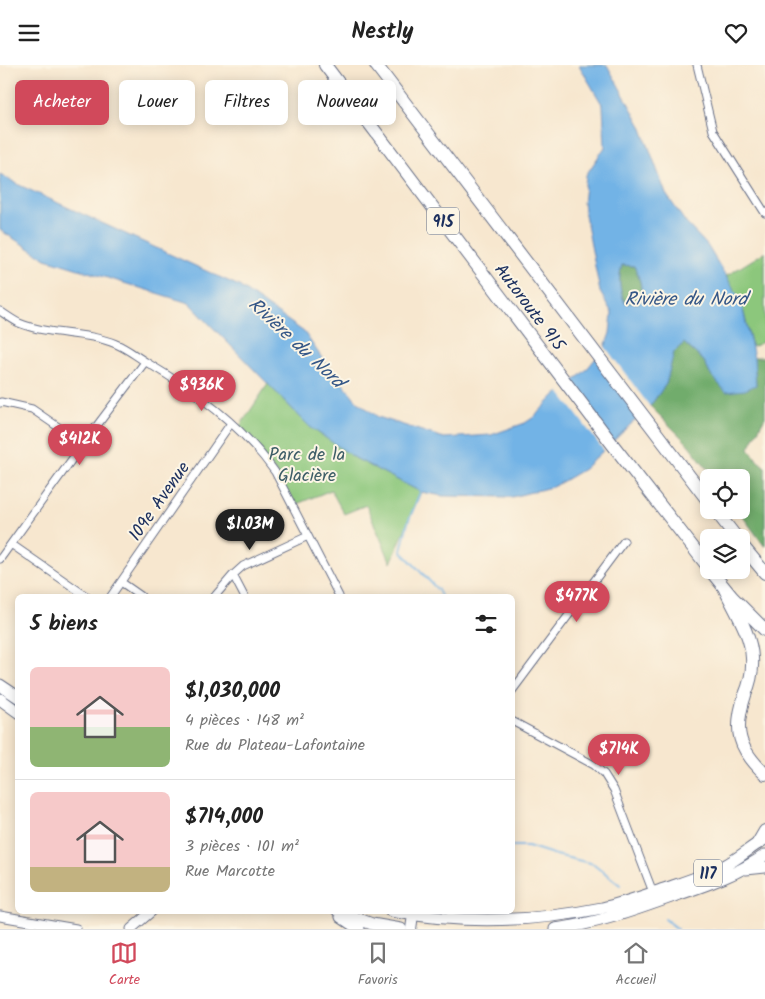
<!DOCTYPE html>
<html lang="fr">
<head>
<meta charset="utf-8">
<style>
	:root { --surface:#fff; --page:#f6f6f6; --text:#222; --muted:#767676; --line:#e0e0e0; --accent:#d1495b }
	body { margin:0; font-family:Kalam,sans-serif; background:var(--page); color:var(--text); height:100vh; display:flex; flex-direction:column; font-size:19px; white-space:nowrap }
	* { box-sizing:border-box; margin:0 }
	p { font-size:16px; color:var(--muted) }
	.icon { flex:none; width:28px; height:28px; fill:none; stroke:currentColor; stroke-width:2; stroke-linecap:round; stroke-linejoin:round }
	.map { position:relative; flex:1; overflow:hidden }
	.sheet { position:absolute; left:15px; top:529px; width:500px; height:320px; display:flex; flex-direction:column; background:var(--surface); border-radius:8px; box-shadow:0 2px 12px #0003 }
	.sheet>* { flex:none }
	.banner { position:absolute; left:15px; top:15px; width:500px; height:45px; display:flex; gap:10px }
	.controls { position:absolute; left:700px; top:404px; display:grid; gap:10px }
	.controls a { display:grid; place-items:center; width:50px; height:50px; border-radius:8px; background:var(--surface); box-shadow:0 2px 12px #0003; font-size:25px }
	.price { position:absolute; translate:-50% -42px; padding:0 11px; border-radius:18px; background:var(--accent); color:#fff; font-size:16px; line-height:32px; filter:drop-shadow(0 1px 2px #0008) }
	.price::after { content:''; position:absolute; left:50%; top:30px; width:15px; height:11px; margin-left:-8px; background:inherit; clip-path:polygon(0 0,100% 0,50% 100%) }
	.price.on { background:#222; color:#fff }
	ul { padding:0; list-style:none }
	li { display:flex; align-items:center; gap:15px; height:125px; padding:0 15px }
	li+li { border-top:1px solid var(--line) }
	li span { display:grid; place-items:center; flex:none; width:140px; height:100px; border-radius:8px; color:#555 }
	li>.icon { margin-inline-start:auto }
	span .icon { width:60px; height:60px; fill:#fffc; stroke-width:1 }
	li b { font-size:21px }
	h2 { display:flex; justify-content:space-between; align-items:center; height:60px; padding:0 15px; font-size:21px }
	.pill { padding:0 18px; border-radius:8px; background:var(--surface); box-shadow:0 2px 12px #0003; font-size:18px; line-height:45px }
	.pill.on { background:var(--accent); color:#fff }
	header { display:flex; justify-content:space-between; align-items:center; height:65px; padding:0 15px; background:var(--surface); font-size:22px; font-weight:800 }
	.dock { display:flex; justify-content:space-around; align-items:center; height:70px; border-top:1px solid var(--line); background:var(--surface); font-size:14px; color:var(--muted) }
	.dock a { display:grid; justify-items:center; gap:2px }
	.dock .on { color:var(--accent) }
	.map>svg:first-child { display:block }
</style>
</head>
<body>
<header><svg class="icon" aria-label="menu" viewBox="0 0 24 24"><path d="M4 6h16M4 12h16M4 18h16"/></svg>Nestly<svg class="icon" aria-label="heart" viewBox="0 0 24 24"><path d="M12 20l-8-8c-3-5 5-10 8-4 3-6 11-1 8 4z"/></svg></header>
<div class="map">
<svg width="765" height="864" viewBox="0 0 765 864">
	<rect width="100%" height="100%" fill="#fcf5e5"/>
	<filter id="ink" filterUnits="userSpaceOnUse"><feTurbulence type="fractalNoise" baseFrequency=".02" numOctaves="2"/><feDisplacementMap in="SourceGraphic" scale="10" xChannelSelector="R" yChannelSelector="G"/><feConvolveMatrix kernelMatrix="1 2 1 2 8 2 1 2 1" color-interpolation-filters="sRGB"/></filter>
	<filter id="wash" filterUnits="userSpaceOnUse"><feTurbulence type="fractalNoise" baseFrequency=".0096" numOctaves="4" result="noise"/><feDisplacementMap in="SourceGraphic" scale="20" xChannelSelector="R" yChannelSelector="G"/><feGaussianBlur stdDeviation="1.12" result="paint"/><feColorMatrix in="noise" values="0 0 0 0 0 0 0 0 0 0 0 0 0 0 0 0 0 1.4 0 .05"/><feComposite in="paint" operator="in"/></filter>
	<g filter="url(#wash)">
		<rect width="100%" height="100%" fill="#f7e7cf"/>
		<path fill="#8cc77c" stroke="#547b6d" d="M 765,187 L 765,276 L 752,282 L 741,236 L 726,211 Z
			M 268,319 L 310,362 L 355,393 L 421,427 L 391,498 L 366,440 L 344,449 L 331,425 L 292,441 L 275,407 L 238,364 Z"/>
		<path fill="#71ac6c" stroke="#466e65" d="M 622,200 L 634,201 C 640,214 644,224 640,238 L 625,238 C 619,225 618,213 622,200 Z
			M 684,278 L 704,296 L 710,309 L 756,320 L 754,292 L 765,292 L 765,352 L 749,383 L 757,395 L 765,402 L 765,482 L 738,445 L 741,445 L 741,412 L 714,412 L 687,378 L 650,341 L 666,319 L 674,287 Z"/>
		<path fill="#72b3e6" stroke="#4671a2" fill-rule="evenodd" d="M 579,0 L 607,0 L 641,61 L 666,129 L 686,158 L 707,180 L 741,236 L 754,292 L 756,320 L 745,325 L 726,327 L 710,309 L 704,296 L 684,278 L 674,287 L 666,319 L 650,341 L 584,404 L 555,421 L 512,432 L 443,431 L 421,427 L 355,393 L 310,362 L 189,238 L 46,194 L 0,165 L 0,109 L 19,120 L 239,221 L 304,267 L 324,296 L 358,337 L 378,352 L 444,373 L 491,370 L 525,358 L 534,352 L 554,331 L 576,314 L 586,305 L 605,282 L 610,268 L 612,248 L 600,227 L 583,139 L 586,110 L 605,82 L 603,41 ZM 622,200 L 634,201 C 640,214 644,224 639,238 L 625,238 C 619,226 618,213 622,200 Z"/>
		<path fill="#f7e7cf" d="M 603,279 L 651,343 L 639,355 L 598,286 Z
			M 571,315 L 611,382 L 605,387 L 558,325 Z"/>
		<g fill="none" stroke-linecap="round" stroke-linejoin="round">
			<path stroke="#72b3e6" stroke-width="2" d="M 421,425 L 408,457 L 401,486 L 438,525 L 441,531
				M 512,781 L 528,781 L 556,790 L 594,799 L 620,820
				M 665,854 L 678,864"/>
		</g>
	</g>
	<g filter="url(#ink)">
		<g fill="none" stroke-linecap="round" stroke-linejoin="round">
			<g stroke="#686f86" stroke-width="9">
				<path id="minor" d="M 697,0 L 713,66 L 765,148
					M 0,246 C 6,250 13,255 19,258 C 50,271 86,266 116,279 C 126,283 136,291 146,297 C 195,326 242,360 275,407 L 339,531
					M 0,338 L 1,337 L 32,344 L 83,379
					M 11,479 L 86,531
					M 0,494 L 83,379 L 145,297
					M 233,510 L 244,531
					M 121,517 L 141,531
					M 111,531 L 231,358
					M 215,531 L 233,510 L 243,501 L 308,471
					M 512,626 L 624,476
					M 512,656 L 594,700 L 604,709 L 614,725 L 654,830"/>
			</g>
			<g stroke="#686f86" stroke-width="11">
				<path id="tertiary" d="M 0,851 L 76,864
					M 131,864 L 152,846"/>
			</g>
			<g stroke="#686f86" stroke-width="12">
				<path id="secondary" d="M 411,864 L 413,850"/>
			</g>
			<g stroke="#686f86" stroke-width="13">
				<path id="primary" d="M 0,620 L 18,632
					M 0,634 L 18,647
					M 746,804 L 765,802
					M 338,846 L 372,859 L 401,864
					M 391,846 C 461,859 533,857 602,843 C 624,838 646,830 667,823 C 687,816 706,810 724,801 C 739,793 751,782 765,774
					M 341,852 L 359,864
					M 555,864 C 596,859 635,845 674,831 C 706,820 737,810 765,790"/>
			</g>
			<g stroke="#686f86" stroke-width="14">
				<path id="motorway" d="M 325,0 L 613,380 L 709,503
					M 376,0 L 709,437
					M 715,445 L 736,472
					M 741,479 L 765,508
					M 710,505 L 732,532 L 765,565
					M 724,522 C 734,544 751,568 752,593 C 753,606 750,618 745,630 C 733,666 738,683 765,709
					M 758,778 L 765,766"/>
			</g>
			<use href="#minor" stroke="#fff" stroke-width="7"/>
			<use href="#tertiary" stroke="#fff" stroke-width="9"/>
			<use href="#secondary" stroke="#fff" stroke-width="10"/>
			<use href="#primary" stroke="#fff" stroke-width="11"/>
			<use href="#motorway" stroke="#fff" stroke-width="12"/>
		</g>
	</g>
	<g text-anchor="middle" stroke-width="4" stroke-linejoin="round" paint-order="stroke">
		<g fill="#fcf5e5" stroke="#5e6a86" stroke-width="1">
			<rect x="427" y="142.5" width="32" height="27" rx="4"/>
			<rect x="694" y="794.5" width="28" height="27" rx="4"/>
		</g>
		<g font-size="16" font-weight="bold" fill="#1b2f5e">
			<text x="443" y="162">915</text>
			<text x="708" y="814">117</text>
		</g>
		<g font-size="18" fill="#1b2f5e" stroke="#fcf5e5">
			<text transform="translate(530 242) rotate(53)" y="6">Autoroute 915</text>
			<text transform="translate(159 436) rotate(-55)" y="6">109e Avenue</text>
		</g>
		<g font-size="18" fill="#3d5d67" stroke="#fcf5e5">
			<text x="307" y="395">Parc de la<tspan x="307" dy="21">Glacière</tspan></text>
		</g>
		<g font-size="19" font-style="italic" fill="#355787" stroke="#fcf5e5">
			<text x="686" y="240">Rivière du Nord</text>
			<text transform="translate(297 277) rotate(43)" y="7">Rivière du Nord</text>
		</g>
	</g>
</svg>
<div class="controls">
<a><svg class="icon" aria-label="locate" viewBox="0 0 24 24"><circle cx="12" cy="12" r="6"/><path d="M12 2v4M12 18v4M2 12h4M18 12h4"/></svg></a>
<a><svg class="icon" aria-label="layers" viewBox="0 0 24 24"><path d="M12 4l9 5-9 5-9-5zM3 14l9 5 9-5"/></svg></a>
</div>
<b class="price" style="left:202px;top:347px">$936K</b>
<b class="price" style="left:80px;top:401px">$412K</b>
<b class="price on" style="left:250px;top:486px">$1.03M</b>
<b class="price" style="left:577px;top:558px">$477K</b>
<b class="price" style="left:619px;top:711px">$714K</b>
<div class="banner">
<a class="pill on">Acheter</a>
<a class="pill">Louer</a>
<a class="pill">Filtres</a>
<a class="pill">Nouveau</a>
</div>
<section class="sheet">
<h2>5 biens<svg class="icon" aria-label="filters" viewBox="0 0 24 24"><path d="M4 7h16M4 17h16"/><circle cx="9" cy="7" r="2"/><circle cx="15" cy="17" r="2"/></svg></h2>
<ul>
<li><span style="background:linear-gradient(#f6c9c9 60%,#8fb573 0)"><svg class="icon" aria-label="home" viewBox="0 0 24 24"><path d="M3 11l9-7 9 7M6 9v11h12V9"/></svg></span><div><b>$1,030,000</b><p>4 pièces · 148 m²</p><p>Rue du Plateau-Lafontaine</p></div></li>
<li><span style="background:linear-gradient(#f6c9c9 75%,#c2b280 0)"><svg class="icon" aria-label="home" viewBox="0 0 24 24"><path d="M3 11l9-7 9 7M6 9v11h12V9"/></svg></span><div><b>$714,000</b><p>3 pièces · 101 m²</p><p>Rue Marcotte</p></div></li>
</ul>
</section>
</div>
<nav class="dock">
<a class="on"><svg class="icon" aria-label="map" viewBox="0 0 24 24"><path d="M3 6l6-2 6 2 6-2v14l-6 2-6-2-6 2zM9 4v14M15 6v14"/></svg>Carte</a>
<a><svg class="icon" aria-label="saved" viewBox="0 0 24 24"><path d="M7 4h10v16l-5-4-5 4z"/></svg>Favoris</a>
<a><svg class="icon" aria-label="home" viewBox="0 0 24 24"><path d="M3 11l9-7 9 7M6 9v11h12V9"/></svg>Accueil</a>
</nav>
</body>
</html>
